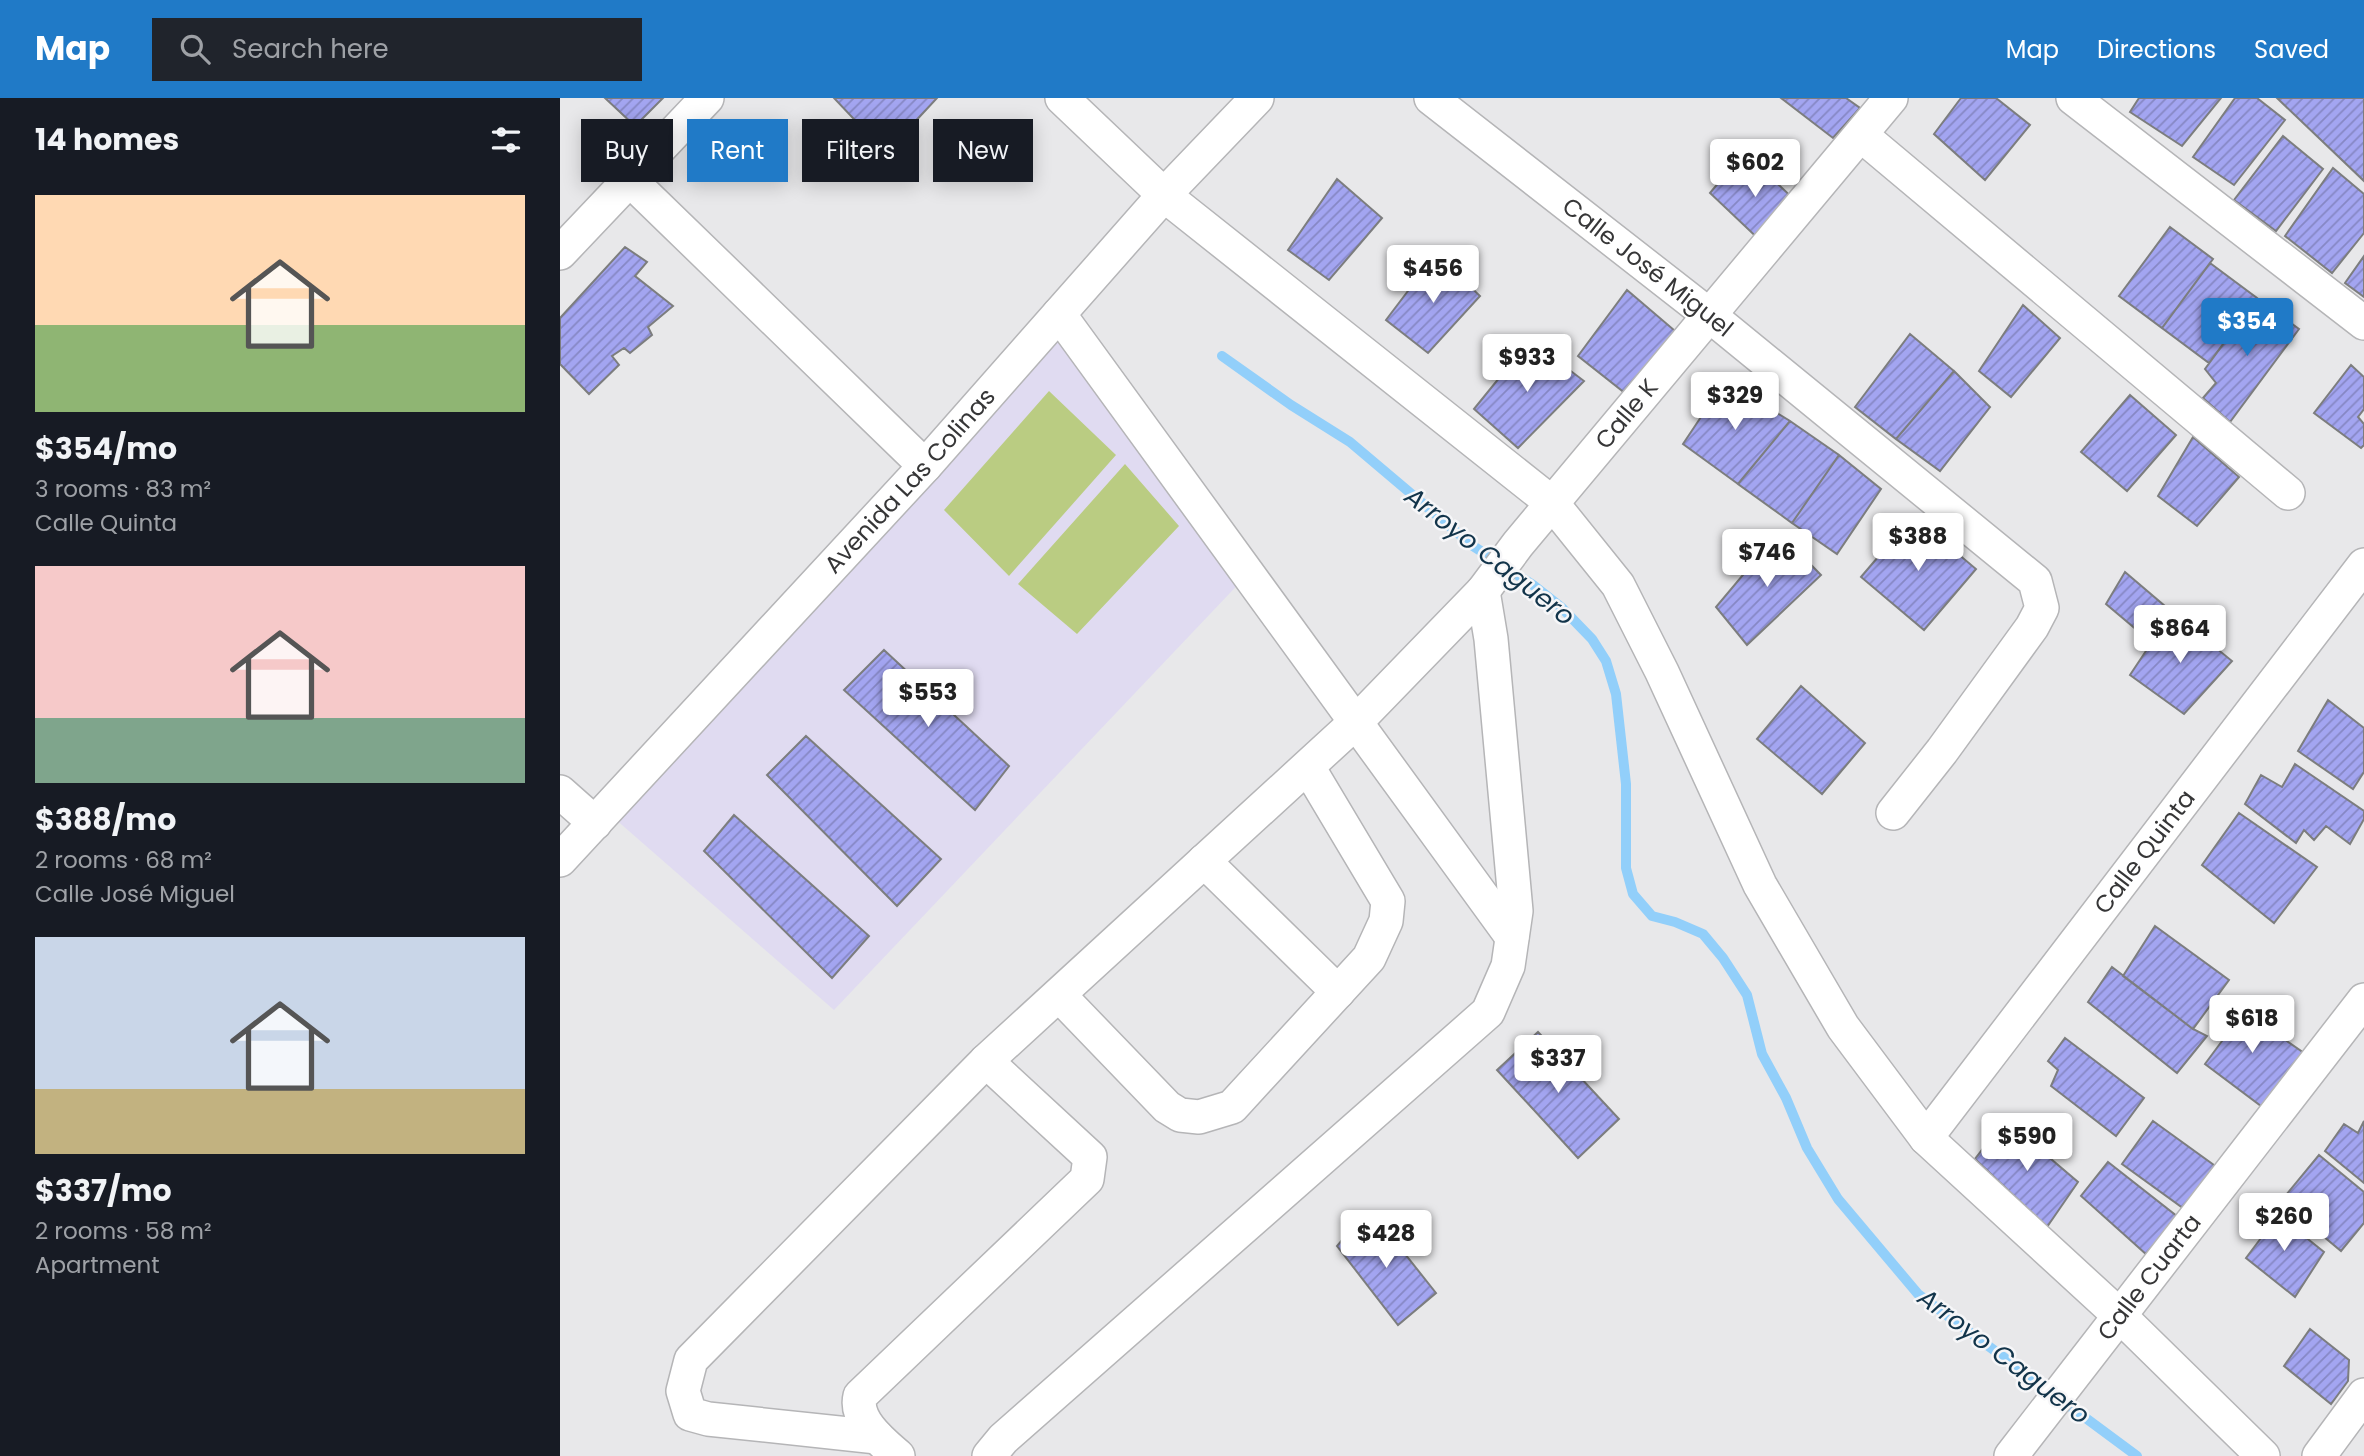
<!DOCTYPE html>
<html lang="en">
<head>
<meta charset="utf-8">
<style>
	:root { --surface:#171b24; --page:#20242c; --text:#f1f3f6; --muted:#9ea1a6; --accent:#207ac7 }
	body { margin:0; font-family:Poppins,sans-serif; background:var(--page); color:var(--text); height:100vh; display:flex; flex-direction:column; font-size:26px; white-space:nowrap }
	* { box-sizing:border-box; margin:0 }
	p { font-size:23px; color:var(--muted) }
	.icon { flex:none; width:38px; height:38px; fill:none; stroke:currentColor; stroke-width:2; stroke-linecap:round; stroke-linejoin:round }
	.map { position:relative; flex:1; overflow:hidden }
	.sheet { display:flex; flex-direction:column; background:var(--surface); width:560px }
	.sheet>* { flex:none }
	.banner { position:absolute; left:21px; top:21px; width:665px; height:63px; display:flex; gap:14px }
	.price { position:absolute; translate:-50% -60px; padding:0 16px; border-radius:7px; background:#fff; color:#222; font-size:23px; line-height:46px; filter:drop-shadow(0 2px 4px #0008) }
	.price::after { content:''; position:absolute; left:50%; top:42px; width:21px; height:16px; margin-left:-10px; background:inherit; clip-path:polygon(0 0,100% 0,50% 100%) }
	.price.selected { background:var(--accent); color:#fff }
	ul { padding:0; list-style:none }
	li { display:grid; align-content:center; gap:14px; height:371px; padding:0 35px }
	li span { display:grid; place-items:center; height:217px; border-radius:0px; color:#555 }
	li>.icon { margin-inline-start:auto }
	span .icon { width:126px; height:126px; fill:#fffc; stroke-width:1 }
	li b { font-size:30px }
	h2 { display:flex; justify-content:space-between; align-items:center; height:84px; padding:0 35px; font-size:30px }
	.tag { padding:0 24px; border-radius:0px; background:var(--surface); box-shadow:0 4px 18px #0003; font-size:24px; line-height:63px }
	.tag.selected { background:var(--accent); color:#fff }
	header { display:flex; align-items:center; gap:42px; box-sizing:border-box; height:98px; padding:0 35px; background:var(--accent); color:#fff }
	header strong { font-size:33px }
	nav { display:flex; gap:38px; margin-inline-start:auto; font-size:24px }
	.search { width:490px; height:63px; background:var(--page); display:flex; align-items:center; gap:18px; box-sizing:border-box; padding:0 24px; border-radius:0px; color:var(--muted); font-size:26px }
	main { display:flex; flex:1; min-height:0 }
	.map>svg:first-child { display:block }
</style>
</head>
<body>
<header>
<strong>Map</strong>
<div class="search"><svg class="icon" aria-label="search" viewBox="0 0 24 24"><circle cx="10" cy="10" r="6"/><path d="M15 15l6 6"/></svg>Search here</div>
<nav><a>Map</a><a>Directions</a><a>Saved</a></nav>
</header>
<main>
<section class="sheet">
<h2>14 homes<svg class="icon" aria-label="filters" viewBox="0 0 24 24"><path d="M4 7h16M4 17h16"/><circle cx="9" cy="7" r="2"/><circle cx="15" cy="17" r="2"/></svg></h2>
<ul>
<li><span style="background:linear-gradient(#ffd9b3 60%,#8fb573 0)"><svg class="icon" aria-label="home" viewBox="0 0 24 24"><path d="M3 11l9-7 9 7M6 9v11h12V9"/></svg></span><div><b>$354/mo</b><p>3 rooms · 83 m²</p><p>Calle Quinta</p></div></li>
<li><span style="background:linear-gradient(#f6c9c9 70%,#7fa58c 0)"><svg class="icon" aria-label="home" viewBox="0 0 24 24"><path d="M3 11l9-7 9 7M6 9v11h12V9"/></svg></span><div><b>$388/mo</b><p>2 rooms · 68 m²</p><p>Calle José Miguel</p></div></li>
<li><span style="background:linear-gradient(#c9d6e8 70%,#c2b280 0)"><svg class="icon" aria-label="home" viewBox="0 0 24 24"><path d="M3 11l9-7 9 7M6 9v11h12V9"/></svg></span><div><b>$337/mo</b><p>2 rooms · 58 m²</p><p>Apartment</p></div></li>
</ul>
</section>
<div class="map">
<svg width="1804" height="1358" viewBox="0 0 1804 1358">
	<defs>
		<pattern id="building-hatch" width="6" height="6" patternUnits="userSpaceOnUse" patternTransform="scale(1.75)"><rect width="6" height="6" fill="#a3a5f1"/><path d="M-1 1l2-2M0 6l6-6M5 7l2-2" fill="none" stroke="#8687c4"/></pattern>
	</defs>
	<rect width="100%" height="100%" fill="#e8e8ea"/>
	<path fill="#e0dbf1" d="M 499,216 L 688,476 L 274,912 L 46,713 Z"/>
	<path fill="#bacc82" d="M 489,293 L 556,357 L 449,478 L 384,412 Z
		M 565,366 L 619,428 L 517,536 L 458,486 Z"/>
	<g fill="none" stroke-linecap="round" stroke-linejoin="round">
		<path stroke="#92cffa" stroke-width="10" d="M 662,258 L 731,307 L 790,344 L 913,448 L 973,487 L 1002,510 L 1032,541 L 1046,563 L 1056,596 L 1066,686 L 1066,770 L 1073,796 L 1092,818 L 1115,824 L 1143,836 L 1163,860 L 1187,897 L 1202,956 L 1226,1000 L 1247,1050 L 1278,1101 L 1358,1196 L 1577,1358"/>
	</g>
	<path fill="url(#building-hatch)" stroke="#7c7d7e" stroke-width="2" d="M 45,0 L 103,0 L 75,28 Z
		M 274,0 L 377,0 L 326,55 Z
		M 1221,0 L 1286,0 L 1300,10 L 1273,40 Z
		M 1401,0 L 1436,0 L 1470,27 L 1425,82 L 1374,36 Z
		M 1579,0 L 1661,0 L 1622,48 L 1570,14 Z
		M 1675,0 L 1697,0 L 1725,22 L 1674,87 L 1633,59 Z
		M 1717,0 L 1804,0 L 1804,83 Z
		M 1723,38 L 1763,71 L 1716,133 L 1674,102 Z
		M 1184,54 L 1239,106 L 1206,148 L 1150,95 Z
		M 1773,70 L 1804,96 L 1804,135 L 1772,175 L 1725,138 Z
		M 777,81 L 822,120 L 769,182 L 728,152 Z
		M 1610,129 L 1653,161 L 1602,230 L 1559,198 Z
		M 65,149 L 87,164 L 75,178 L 113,208 L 88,229 L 92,237 L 70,255 L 64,250 L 52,258 L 59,267 L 29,296 L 0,266 L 0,220 Z
		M 876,156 L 920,198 L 868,255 L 826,222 Z
		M 1804,158 L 1804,199 L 1785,185 Z
		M 1650,165 L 1697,200 L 1649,265 L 1602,230 Z
		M 1067,192 L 1121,238 L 1070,299 L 1018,258 Z
		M 1697,200 L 1739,231 L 1670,324 L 1643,300 L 1656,285 L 1645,271 Z
		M 1463,207 L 1500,240 L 1451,299 L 1419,273 Z
		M 1350,236 L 1394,273 L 1336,341 L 1295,309 Z
		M 970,242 L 1024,283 L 958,350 L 914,311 Z
		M 1791,267 L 1804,279 L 1804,311 L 1798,319 L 1804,326 L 1804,347 L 1801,350 L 1754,315 Z
		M 1394,273 L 1430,309 L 1380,373 L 1336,341 Z
		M 1165,283 L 1230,323 L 1178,386 L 1123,346 Z
		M 1570,297 L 1616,337 L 1567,393 L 1521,354 Z
		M 1230,323 L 1279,357 L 1232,425 L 1178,386 Z
		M 1633,339 L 1679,379 L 1637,428 L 1598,398 Z
		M 1279,357 L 1321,391 L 1277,456 L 1232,425 Z
		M 1353,418 L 1416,471 L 1364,532 L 1301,479 Z
		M 1219,434 L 1261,477 L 1187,547 L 1156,509 Z
		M 1565,474 L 1606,509 L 1584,538 L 1546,506 Z
		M 1612,514 L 1672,563 L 1624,616 L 1570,577 Z
		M 324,552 L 449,668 L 415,712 L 284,592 Z
		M 1241,588 L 1305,645 L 1262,696 L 1197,641 Z
		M 1768,602 L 1804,630 L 1804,674 L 1793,691 L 1738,653 Z
		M 246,638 L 381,761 L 337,808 L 207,677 Z
		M 1735,666 L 1804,713 L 1804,721 L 1790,746 L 1766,728 L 1754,742 L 1744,732 L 1736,745 L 1685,706 L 1701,677 L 1722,689 Z
		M 1679,715 L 1757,769 L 1714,825 L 1642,767 Z
		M 174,717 L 309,838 L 272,880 L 144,753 Z
		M 1595,828 L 1669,882 L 1633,931 L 1563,878 Z
		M 1552,869 L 1633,931 L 1647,938 L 1617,975 L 1528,904 Z
		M 1668,902 L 1744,955 L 1705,1011 L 1645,966 L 1665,939 L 1651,927 Z
		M 978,934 L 1059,1021 L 1018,1060 L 937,972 Z
		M 1505,940 L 1584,1000 L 1556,1038 L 1491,988 L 1498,972 L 1488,963 Z
		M 1445,1022 L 1518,1084 L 1487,1129 L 1415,1061 Z
		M 1593,1023 L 1676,1083 L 1645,1126 L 1562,1066 Z
		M 1804,1023 L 1804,1085 L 1765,1053 L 1784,1026 L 1798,1035 Z
		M 1759,1057 L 1804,1094 L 1804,1125 L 1781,1153 L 1721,1103 Z
		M 1548,1064 L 1618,1119 L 1587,1157 L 1521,1098 Z
		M 1708,1109 L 1764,1154 L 1735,1199 L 1686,1160 L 1701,1140 L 1694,1130 Z
		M 799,1122 L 808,1131 L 818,1122 L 876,1195 L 838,1227 L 777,1148 Z
		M 1750,1231 L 1789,1262 L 1788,1283 L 1771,1306 L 1724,1268 Z"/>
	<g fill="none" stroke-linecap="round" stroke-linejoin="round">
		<g stroke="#b5b5b7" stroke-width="36">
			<g id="minor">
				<path d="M 502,0 L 604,97 L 992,405 L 1058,487 L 1102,574 L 1200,787 L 1283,929 L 1366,1040 L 1560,1218 L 1703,1358"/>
				<path id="s1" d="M 871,0 L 1149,217 L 1475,483 L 1482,510 L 1472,529 L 1382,653 L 1333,715"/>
				<path d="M 1513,0 L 1804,225"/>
				<path d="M 1301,37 L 1728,395"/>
				<path d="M 69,81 L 365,368"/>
				<path d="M 0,155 L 147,0"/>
				<path d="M 499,216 L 952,839"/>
				<path d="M 0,694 L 35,725"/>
				<path id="s2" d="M 0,762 L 365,368 L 604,97 L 697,0"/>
				<path d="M 644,763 L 778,894"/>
				<path d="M 499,897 L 607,1009 L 620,1017 L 639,1019 L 672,1009 L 809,860 L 826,823 L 828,803 L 748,669"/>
				<path id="s3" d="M 1366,1040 L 1804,467"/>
				<path id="s4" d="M 317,1339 L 148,1321 L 130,1316 L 123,1293 L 131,1262 L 426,963 L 796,624 L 923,493 L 958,446 L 1331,0"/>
				<path d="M 338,1358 C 322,1344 294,1322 300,1298 L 527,1081 L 530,1059 L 426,963"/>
				<path d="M 429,1358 L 443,1341 L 928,914 L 948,868 L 956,813 L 931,541 L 923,493"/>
				<path id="s5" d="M 1451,1358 L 1804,902"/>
				<path d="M 1759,1358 L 1804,1297"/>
			</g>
		</g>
		<use href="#minor" stroke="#fff" stroke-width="33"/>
	</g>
	<g text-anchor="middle" stroke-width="5" stroke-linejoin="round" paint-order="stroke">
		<g font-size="24" fill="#363637" stroke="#f6f6f8">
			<text dy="8" stroke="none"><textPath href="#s1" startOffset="275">Calle José Miguel</textPath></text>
			<text dy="8" stroke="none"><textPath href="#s4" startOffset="1577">Calle K</textPath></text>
			<text dy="8" stroke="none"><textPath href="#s2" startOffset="516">Avenida Las Colinas</textPath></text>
			<text dy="8" stroke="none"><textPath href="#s3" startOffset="360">Calle Quinta</textPath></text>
			<text dy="8" stroke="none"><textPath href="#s5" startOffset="226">Calle Cuarta</textPath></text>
		</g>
		<g font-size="26" font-style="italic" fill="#12344a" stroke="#f6f6f8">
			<text transform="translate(930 458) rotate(38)" y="9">Arroyo Caguero</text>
			<text transform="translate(1444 1258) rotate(37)" y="9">Arroyo Caguero</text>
		</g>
	</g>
</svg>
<b class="price" style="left:1195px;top:101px">$602</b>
<b class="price" style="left:873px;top:207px">$456</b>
<b class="price selected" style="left:1687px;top:260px">$354</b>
<b class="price" style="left:967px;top:296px">$933</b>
<b class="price" style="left:1175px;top:334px">$329</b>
<b class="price" style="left:1358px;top:475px">$388</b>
<b class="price" style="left:1207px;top:491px">$746</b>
<b class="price" style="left:1620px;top:567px">$864</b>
<b class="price" style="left:368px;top:631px">$553</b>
<b class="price" style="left:1692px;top:957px">$618</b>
<b class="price" style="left:998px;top:997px">$337</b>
<b class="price" style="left:1467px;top:1075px">$590</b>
<b class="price" style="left:1724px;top:1155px">$260</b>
<b class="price" style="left:826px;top:1172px">$428</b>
<div class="banner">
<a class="tag">Buy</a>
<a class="tag selected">Rent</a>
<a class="tag">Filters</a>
<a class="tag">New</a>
</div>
</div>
</main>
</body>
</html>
